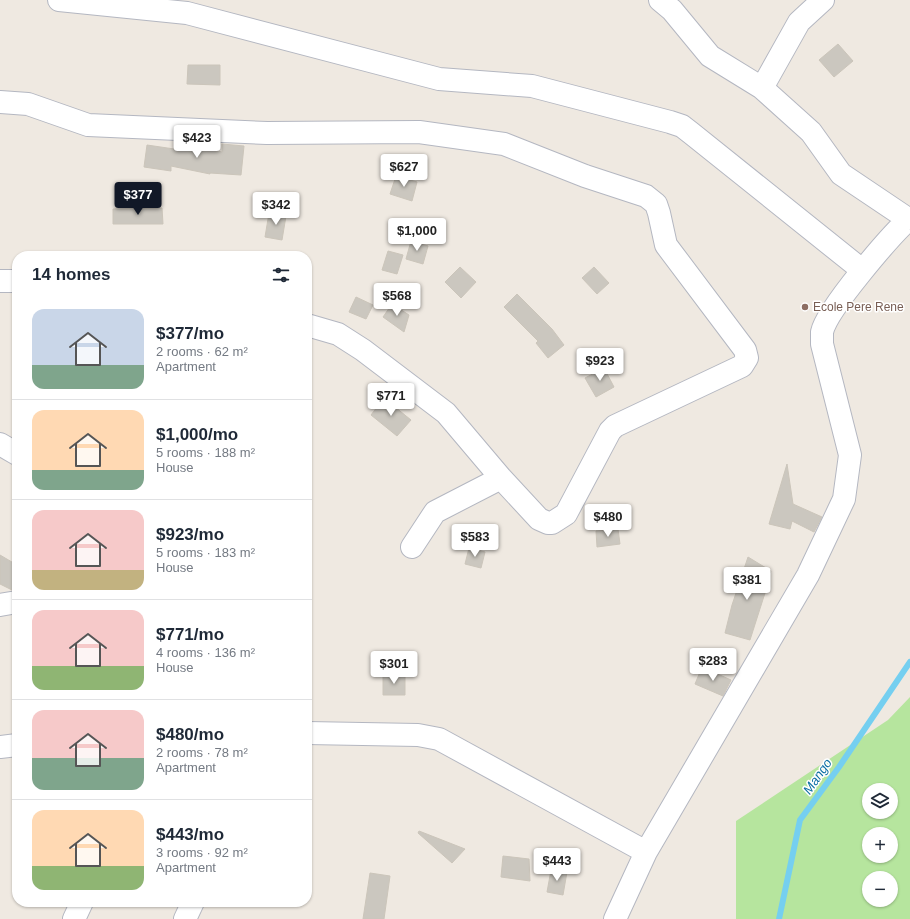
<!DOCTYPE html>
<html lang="en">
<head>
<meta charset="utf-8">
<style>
	:root { --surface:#fff; --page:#f6f6f7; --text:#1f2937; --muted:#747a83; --line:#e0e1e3; --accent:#111827 }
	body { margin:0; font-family:Arial,sans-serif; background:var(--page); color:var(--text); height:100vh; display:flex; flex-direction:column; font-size:15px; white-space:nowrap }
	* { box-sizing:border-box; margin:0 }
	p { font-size:13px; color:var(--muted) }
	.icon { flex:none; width:22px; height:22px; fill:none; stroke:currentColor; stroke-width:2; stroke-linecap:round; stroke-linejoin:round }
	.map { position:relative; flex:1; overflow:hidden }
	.drawer { position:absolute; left:12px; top:251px; width:300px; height:656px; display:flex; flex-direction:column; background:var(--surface); border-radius:16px; box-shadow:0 1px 3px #0004 }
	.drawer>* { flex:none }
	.fabs { position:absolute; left:862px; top:783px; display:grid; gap:8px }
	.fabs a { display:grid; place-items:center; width:36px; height:36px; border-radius:50%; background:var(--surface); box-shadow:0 1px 3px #0004; font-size:20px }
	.price { position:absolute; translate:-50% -34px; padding:0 9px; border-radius:4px; background:#fff; color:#222; font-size:13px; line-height:26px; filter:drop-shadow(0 1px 2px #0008) }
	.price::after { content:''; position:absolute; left:50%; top:24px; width:12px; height:9px; margin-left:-6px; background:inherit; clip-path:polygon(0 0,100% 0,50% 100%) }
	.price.current { background:var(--accent); color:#fff }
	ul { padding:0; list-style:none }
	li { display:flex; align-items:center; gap:12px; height:100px; padding:0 20px }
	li+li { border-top:1px solid var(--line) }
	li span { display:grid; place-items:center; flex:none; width:112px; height:80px; border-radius:12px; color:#555 }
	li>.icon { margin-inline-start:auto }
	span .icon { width:48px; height:48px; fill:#fffc; stroke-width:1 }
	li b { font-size:17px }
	h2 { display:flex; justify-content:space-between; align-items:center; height:48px; padding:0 20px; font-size:17px }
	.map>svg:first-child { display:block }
</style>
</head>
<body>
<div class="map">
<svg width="910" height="919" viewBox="0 0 910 919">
	<rect width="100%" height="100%" fill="#efe9e1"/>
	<path fill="#b6e59e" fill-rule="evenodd" d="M 910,697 L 910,919 L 736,919 L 736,821 L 888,720 ZM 869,790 L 891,790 L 891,812 L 869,812 ZM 869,834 L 891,834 L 891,856 L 869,856 ZM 869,878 L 891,878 L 891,900 L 869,900 Z"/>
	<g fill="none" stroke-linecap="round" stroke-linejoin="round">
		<path stroke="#75cff0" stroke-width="6" d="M 779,919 L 800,820 L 839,767 L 910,662"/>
	</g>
	<path fill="#cbc7bf" stroke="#cbc5ba" d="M 838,44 L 853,61 L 834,77 L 819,60 Z
		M 188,65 L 220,65 L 220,85 L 187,84 Z
		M 182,143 L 222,152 L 222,144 L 244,146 L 241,175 L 210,173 L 210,174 L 171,166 L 171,171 L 144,167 L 147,145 L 181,150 Z
		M 396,176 L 417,182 L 412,201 L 390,194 Z
		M 162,208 L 163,224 L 113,224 L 113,209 Z
		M 269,213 L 286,216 L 282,240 L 265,237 Z
		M 411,241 L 428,246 L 423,264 L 406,259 Z
		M 388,251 L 403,255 L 397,274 L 382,270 Z
		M 460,267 L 476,282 L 461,298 L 445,282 Z
		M 594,267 L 609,283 L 597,294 L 582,278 Z
		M 517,294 L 552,329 L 564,345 L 548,358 L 536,343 L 538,341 L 504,307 Z
		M 356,297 L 373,305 L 366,319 L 349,312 Z
		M 392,304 L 409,315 L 404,332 L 383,317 Z
		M 604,368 L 614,387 L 596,397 L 585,378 Z
		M 384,398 L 411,420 L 397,436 L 371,415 Z
		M 787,464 L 793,504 L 822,517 L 814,532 L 792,521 L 790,529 L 769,524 Z
		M 618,529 L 620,544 L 597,547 L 596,531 Z
		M 469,548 L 485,552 L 481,568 L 465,564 Z
		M 0,555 L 17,565 L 17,582 L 12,590 L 0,584 Z
		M 748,557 L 771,571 L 759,591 L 765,593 L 750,640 L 725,633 L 732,605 Z
		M 702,667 L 731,680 L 723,696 L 695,684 Z
		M 383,675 L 405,675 L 405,695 L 383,695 Z
		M 419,831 L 465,849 L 452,863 L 418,833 Z
		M 503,856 L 529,859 L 530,881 L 501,877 Z
		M 551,870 L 567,872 L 563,895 L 547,892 Z
		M 370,873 L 390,876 L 384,919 L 363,919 Z"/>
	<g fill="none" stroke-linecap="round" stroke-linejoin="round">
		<g stroke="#b4b7c1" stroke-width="24">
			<path id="minor" d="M 59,0 L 187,13 L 439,79 L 532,86 L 670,122 L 682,126 L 691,133 L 862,270
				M 660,0 L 672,10 L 710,56 L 762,88 L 811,132 L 841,174 L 908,219
				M 762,88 L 799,22 L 823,0
				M 0,102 L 28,104 L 88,125 L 267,133 L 419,132 L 504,144 L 585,176 L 646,196 L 656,204 L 659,213 L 666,245 L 745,350 L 747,358 L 742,366 L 615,426 L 610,431 L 566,514 L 552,523 L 548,523 L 539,519 L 501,478 L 446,413 L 363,350 L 338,334 L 307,325
				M 0,281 L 17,281
				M 0,444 L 17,454
				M 412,547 L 435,512 L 501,478
				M 0,605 L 17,602
				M 307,733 L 418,735 L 439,739 L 646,852
				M 0,747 L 17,745
				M 74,919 L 82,902
				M 185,919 L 193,902
				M 615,919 L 646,852 L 808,575 L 844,499 L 850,455 L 822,344 C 822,340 822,336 822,332 C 827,309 891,235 910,218"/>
		</g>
		<use href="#minor" stroke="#fff" stroke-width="22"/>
	</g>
	<circle fill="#8d6e63" stroke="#fff" stroke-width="1.5" cx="805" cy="307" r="4"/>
	<g text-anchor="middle" stroke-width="3" stroke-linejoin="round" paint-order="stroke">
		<g font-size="12" fill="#785e54" stroke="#fff" text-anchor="start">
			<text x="813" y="311">Ecole Pere Rene</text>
		</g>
		<g font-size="13" font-style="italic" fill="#0d6fa3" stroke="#fff">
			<text transform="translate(817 776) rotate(-55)" y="5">Mango</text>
		</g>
	</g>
</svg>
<div class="fabs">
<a><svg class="icon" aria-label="layers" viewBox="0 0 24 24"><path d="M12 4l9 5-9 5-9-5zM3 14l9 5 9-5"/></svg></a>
<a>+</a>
<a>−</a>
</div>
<b class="price" style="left:197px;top:159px">$423</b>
<b class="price" style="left:404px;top:188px">$627</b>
<b class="price current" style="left:138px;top:216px">$377</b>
<b class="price" style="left:276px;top:226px">$342</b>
<b class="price" style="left:417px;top:252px">$1,000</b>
<b class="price" style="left:397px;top:317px">$568</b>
<b class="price" style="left:600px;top:382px">$923</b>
<b class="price" style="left:391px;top:417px">$771</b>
<b class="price" style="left:608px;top:538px">$480</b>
<b class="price" style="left:475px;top:558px">$583</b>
<b class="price" style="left:747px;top:601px">$381</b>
<b class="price" style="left:713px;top:682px">$283</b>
<b class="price" style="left:394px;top:685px">$301</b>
<b class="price" style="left:557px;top:882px">$443</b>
<section class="drawer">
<h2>14 homes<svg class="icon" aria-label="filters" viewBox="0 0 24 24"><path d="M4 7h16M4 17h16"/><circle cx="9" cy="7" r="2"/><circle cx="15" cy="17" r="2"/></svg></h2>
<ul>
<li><span style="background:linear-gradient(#c9d6e8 70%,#7fa58c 0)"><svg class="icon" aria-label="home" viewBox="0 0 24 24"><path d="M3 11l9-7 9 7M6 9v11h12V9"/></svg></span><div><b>$377/mo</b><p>2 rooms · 62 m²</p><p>Apartment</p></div></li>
<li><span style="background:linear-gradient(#ffd9b3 75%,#7fa58c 0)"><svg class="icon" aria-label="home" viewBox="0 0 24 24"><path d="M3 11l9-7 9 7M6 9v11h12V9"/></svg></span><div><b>$1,000/mo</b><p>5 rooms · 188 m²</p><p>House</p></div></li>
<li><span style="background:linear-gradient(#f6c9c9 75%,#c2b280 0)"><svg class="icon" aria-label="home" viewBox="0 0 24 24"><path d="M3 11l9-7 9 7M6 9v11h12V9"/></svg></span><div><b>$923/mo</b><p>5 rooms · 183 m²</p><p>House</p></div></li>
<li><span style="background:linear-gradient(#f6c9c9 70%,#8fb573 0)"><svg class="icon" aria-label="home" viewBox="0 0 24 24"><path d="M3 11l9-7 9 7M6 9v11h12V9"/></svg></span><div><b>$771/mo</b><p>4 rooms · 136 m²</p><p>House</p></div></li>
<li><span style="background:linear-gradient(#f6c9c9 60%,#7fa58c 0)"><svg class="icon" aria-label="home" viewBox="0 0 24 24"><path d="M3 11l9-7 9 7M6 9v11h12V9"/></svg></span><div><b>$480/mo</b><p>2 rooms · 78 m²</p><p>Apartment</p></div></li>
<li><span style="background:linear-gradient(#ffd9b3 70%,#8fb573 0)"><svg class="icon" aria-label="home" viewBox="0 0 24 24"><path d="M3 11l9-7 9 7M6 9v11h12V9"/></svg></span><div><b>$443/mo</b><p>3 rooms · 92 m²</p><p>Apartment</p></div></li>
</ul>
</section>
</div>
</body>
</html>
